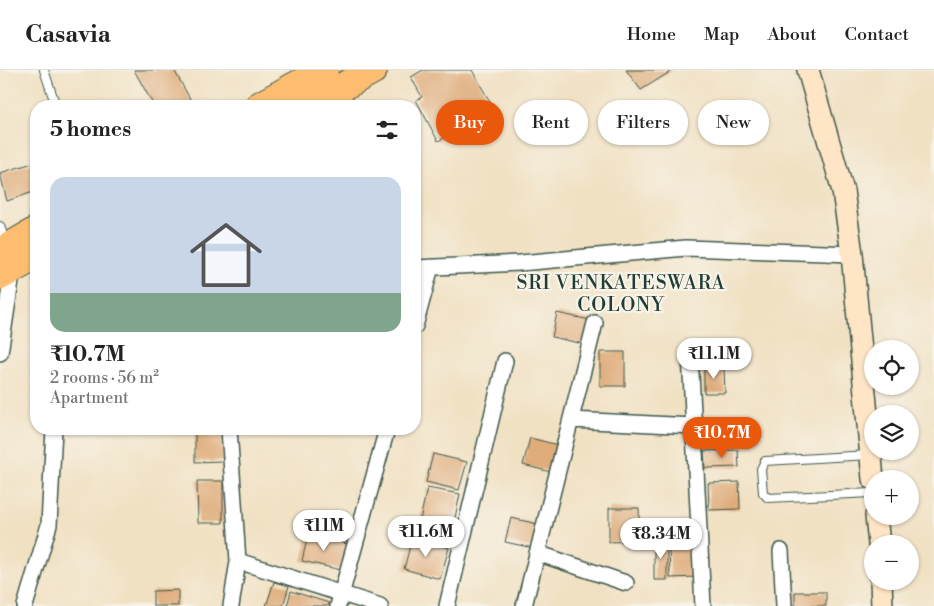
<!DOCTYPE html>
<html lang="en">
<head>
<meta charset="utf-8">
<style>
	:root { --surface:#fff; --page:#f2f2f2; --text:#222; --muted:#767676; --line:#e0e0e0; --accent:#ea580c }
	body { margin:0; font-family:"Libre Bodoni",serif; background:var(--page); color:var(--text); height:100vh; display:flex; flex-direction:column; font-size:19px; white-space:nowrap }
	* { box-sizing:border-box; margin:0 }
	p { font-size:16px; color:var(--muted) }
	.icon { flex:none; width:28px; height:28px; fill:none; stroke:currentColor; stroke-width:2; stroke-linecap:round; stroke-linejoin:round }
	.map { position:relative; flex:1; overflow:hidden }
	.details { position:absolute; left:30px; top:30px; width:391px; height:335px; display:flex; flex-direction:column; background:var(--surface); border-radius:20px; box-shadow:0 1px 4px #0004 }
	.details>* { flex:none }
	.banner { position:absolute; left:436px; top:30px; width:422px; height:45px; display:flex; gap:10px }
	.buttons { position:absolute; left:864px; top:270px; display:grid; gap:10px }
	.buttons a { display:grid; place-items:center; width:55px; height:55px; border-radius:50%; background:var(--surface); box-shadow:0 1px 4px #0004; font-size:25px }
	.price { position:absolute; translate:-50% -42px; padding:0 11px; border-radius:18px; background:#fff; color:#222; font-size:16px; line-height:32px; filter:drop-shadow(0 1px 2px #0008) }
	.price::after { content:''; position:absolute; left:50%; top:30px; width:15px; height:11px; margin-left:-8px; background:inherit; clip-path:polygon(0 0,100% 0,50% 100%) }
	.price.selected { background:var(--accent); color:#fff }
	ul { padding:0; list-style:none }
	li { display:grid; align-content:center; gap:10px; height:265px; padding:0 20px }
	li+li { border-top:1px solid var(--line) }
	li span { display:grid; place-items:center; height:155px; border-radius:15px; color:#555 }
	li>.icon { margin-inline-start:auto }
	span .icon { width:90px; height:90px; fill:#fffc; stroke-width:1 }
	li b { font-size:21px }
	h2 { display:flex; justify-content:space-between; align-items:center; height:60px; padding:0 20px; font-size:21px }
	.pill { padding:0 18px; border-radius:22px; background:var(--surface); box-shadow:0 1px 4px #0004; font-size:18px; line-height:45px }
	.pill.selected { background:var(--accent); color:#fff }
	header { display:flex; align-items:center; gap:30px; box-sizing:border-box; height:70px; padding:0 25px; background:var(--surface); border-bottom:1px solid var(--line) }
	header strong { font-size:24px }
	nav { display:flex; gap:28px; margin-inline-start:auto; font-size:18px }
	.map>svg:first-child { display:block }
</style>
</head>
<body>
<header>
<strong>Casavia</strong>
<nav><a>Home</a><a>Map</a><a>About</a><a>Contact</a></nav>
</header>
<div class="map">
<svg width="934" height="536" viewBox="0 0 934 536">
	<rect width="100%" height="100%" fill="#f7f3e8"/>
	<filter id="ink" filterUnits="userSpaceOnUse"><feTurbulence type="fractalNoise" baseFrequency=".02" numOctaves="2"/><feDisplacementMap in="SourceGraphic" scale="10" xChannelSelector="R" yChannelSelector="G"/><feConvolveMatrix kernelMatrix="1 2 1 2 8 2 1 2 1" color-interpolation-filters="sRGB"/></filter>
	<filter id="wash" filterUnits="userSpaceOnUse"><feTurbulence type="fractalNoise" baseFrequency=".0096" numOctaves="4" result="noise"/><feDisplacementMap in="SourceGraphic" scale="20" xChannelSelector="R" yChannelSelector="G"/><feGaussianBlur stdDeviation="1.12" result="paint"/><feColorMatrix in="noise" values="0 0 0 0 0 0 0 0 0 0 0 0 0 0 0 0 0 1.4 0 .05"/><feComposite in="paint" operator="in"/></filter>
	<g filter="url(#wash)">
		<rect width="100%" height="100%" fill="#f1e1c3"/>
		<g id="blocks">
			<path fill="#dfac7a" d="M 134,0 L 174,0 L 194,36 L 154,36 Z
				M 423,0 L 472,0 L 495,41 L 438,71 L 416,30 L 422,27 L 411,7 Z
				M 626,0 L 673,0 L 641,20 Z
				M 36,92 L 36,121 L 7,131 L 0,103 Z
				M 557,243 L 590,250 L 584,274 L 552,267 Z
				M 600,282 L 625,282 L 625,316 L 600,316 Z
				M 704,297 L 724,297 L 725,323 L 704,323 Z
				M 195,363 L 222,363 L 223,391 L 195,392 Z
				M 530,368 L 558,375 L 551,402 L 523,395 Z
				M 738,380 L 739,397 L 705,398 L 704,381 Z
				M 433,384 L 467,392 L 459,420 L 426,412 Z
				M 197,411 L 223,411 L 223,453 L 198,453 Z
				M 739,412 L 740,439 L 709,440 L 708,413 Z
				M 427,418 L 460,424 L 453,457 L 420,450 Z
				M 609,438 L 639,438 L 640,471 L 609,472 Z
				M 511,448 L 538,454 L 533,478 L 505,472 Z
				M 308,465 L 347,474 L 341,500 L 302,491 Z
				M 412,468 L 449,478 L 440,509 L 404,499 Z
				M 654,470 L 667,470 L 667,510 L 654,510 Z
				M 696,473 L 697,507 L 670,508 L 669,474 Z
				M 274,512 L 289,516 L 283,536 L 266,536 Z
				M 178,520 L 178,536 L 153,536 L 153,521 Z
				M 291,521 L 329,533 L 328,536 L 287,536 Z
				M 795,522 L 826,522 L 826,536 L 795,536 Z"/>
		</g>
	</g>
	<g filter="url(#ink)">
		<use href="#blocks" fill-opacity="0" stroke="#3e5649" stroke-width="1"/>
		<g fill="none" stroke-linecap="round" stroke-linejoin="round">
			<g stroke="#3e5649" stroke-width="10">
				<path id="lane" d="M 44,0 L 56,36
					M 0,156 L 6,173
					M 869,385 L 765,391 L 761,399 L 763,423 L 768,428 L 872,423"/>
			</g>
			<g stroke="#3e5649" stroke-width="18">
				<path id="street" d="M 415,198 L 520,193 L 686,178 L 852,184
					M 415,256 L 431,197
					M 0,283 L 13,198
					M 690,284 L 703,536
					M 571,350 L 693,356
					M 229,359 L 238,491 L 231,536
					M 781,481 L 784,536
					M 537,483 L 626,513
					M 238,491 L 380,536
					M 25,536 L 49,455 L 54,359
					M 338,536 L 387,359
					M 447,536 L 505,291
					M 524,536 L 595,253"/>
			</g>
			<g stroke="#3e5649" stroke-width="24">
				<path id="secondary" d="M 808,0 L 843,121 L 852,184 L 873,409
					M 876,446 L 879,474
					M 881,511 L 882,536"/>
			</g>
			<g stroke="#3e5649" stroke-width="30">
				<path id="highway" d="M 259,36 L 324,0
					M 308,36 L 373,0
					M 0,182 L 36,161
					M 0,206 L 36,186"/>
			</g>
			<use href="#lane" stroke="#fff" stroke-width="8"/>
			<use href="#street" stroke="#fff" stroke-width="15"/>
			<use href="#secondary" stroke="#fee5c5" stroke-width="21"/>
			<use href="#highway" stroke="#fcbd6f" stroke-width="28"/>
		</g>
	</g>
	<g text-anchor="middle" stroke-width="4.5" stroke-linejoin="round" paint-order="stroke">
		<g font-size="19" letter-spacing="1" fill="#1f3d34" stroke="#f7f3e8">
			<text x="621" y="219">SRI VENKATESWARA<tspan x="621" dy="22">COLONY</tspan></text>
		</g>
	</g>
</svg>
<div class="buttons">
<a><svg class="icon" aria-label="locate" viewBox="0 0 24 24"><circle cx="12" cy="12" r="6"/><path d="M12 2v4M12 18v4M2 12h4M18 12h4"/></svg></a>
<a><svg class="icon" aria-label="layers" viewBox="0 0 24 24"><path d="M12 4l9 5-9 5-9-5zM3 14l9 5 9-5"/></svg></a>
<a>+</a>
<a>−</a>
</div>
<b class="price" style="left:714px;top:310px">₹11.1M</b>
<b class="price selected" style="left:722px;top:389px">₹10.7M</b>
<b class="price" style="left:324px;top:482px">₹11M</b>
<b class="price" style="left:426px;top:488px">₹11.6M</b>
<b class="price" style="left:661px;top:490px">₹8.34M</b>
<div class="banner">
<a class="pill selected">Buy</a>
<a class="pill">Rent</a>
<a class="pill">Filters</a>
<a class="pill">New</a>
</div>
<section class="details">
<h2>5 homes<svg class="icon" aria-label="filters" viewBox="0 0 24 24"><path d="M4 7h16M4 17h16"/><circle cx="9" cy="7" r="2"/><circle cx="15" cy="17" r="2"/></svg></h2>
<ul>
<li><span style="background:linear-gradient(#c9d6e8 75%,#7fa58c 0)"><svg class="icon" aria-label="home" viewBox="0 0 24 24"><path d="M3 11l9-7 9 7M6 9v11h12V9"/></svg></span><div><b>₹10.7M</b><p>2 rooms · 56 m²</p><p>Apartment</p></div></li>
</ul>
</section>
</div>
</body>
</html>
